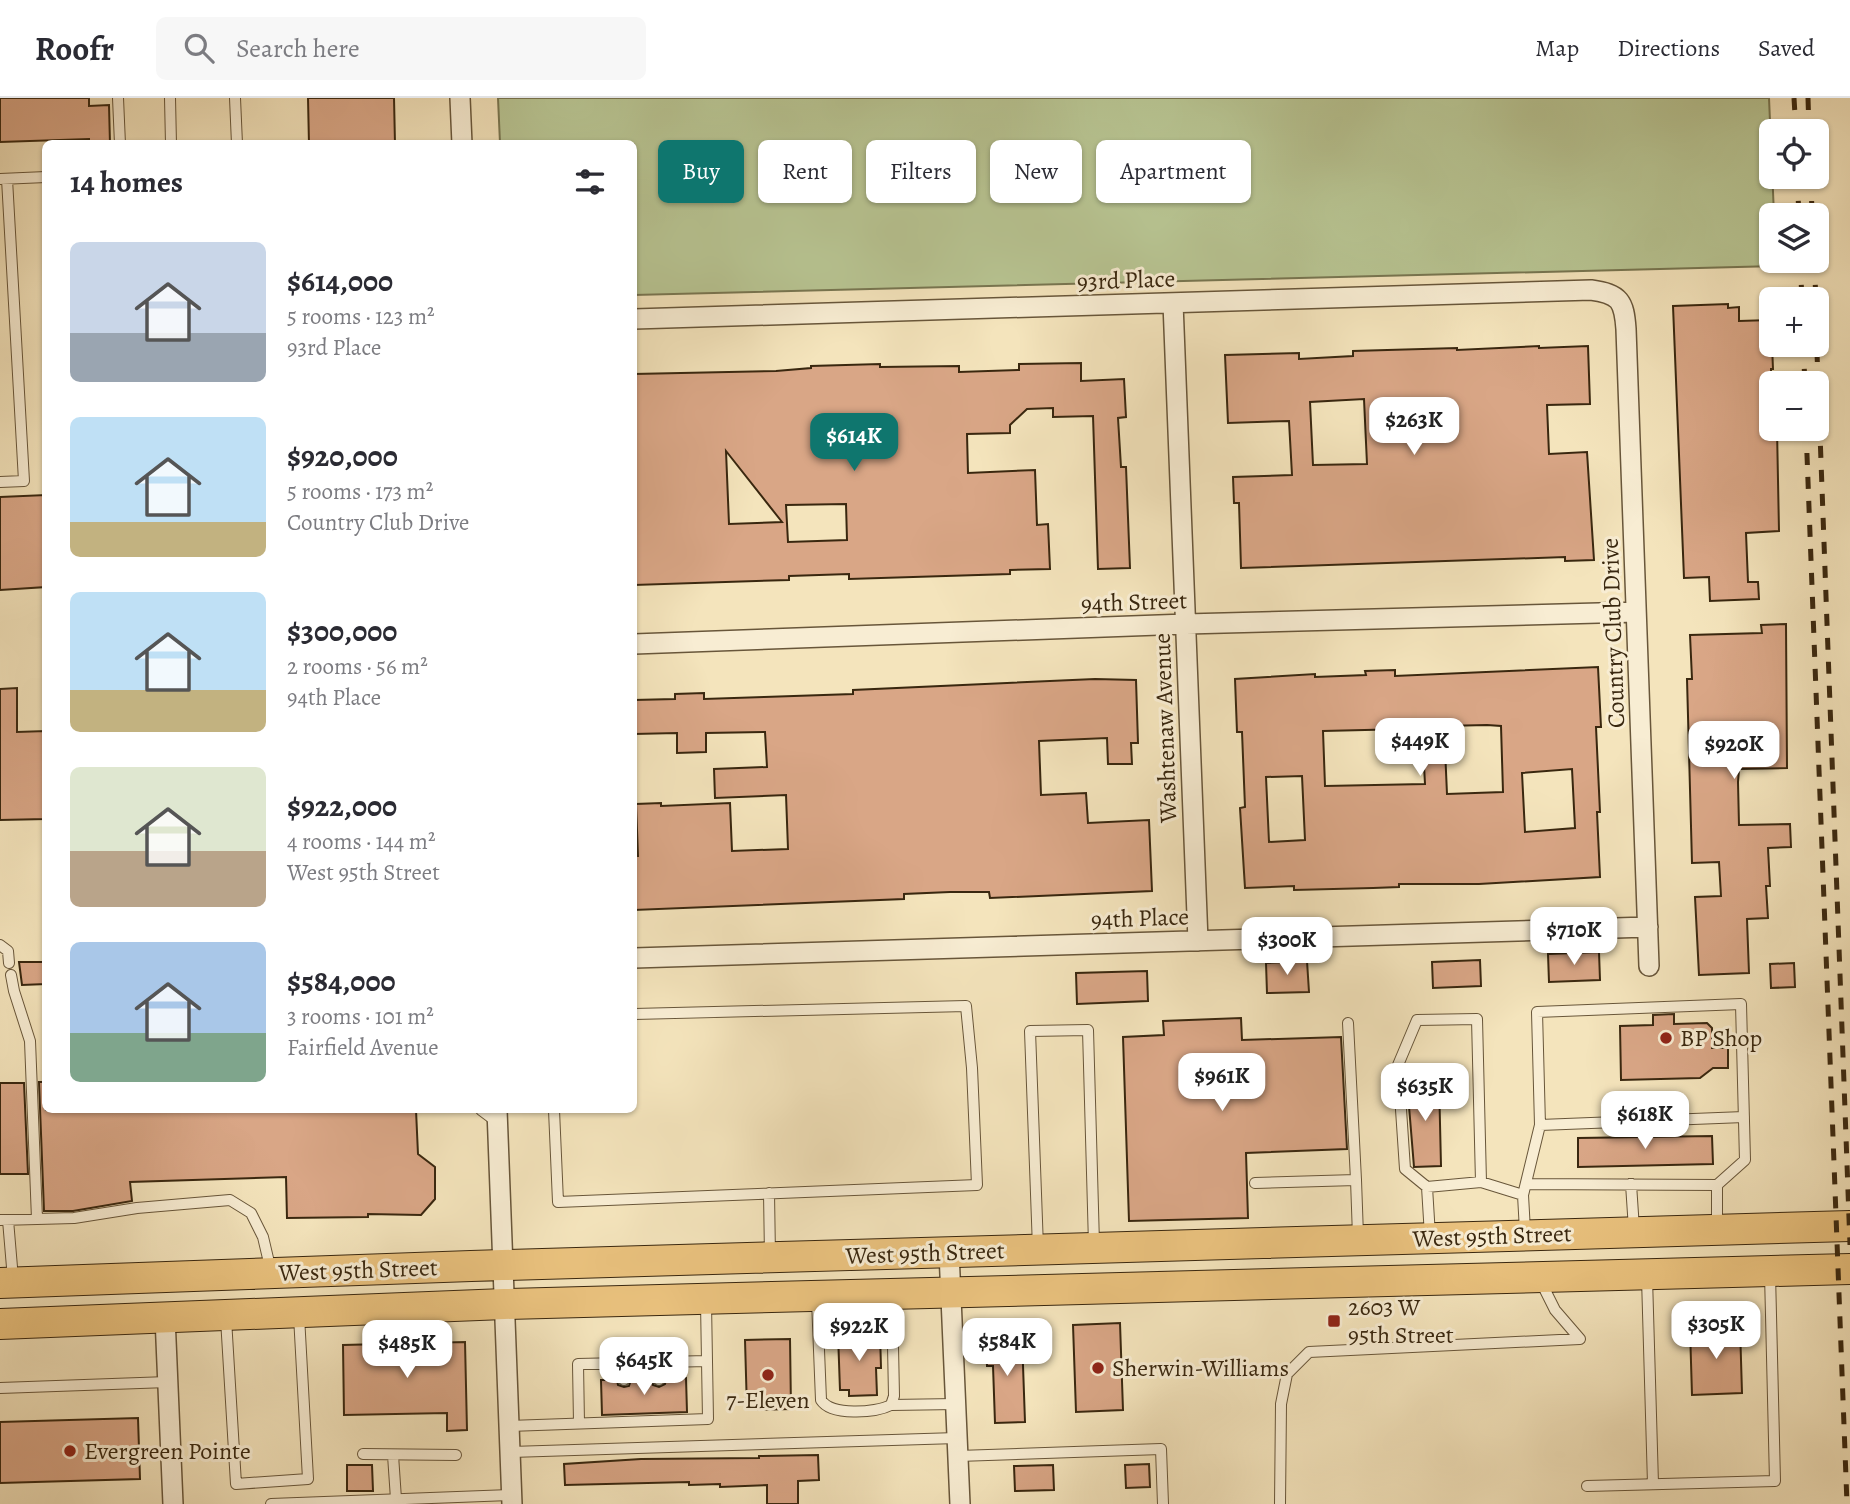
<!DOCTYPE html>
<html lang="en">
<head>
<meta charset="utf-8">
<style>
	:root { --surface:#fff; --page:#f7f7f7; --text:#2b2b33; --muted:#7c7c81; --line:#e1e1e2; --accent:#0f766e }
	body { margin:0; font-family:Alegreya,serif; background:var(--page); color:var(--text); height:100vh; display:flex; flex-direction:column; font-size:26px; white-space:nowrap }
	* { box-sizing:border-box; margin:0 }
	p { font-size:23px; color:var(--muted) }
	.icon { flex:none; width:38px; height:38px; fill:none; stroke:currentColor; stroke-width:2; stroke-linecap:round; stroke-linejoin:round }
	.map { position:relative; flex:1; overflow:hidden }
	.drawer { position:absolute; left:42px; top:42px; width:595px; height:973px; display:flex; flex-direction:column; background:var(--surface); border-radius:10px; box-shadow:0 2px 5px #0004 }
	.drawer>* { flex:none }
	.banner { position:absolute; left:658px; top:42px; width:665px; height:63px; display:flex; gap:14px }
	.fabs { position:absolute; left:1759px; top:21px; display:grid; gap:14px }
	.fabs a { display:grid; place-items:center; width:70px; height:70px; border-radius:10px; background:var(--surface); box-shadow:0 2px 5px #0004; font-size:35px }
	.price { position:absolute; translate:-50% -60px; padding:0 16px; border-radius:14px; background:#fff; color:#222; font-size:23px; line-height:46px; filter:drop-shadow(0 2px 4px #0008) }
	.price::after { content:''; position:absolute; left:50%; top:42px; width:21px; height:16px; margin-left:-10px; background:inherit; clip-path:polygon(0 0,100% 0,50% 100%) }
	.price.active { background:var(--accent); color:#fff }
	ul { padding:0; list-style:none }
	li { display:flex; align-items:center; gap:21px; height:175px; padding:0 28px }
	li span { display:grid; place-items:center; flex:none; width:196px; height:140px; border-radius:10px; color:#555 }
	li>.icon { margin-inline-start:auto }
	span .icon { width:84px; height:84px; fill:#fffc; stroke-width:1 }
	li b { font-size:30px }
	h2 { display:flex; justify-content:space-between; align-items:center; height:84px; padding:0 28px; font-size:30px }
	.tag { padding:0 24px; border-radius:10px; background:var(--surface); box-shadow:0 2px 5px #0004; font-size:24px; line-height:63px }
	.tag.active { background:var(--accent); color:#fff }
	header { display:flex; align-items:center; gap:42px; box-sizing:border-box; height:98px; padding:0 35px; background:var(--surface); border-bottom:2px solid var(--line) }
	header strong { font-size:33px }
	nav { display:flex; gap:38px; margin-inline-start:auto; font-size:24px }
	.search { width:490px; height:63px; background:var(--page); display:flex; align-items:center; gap:18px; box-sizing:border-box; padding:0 24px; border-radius:10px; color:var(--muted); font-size:26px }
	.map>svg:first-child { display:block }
</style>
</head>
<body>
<header>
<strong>Roofr</strong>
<div class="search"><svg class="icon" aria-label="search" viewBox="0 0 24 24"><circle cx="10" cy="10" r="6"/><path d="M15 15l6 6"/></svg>Search here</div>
<nav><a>Map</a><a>Directions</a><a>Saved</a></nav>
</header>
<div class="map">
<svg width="1850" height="1406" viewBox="0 0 1850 1406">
	<rect width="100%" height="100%" fill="#f4e4bc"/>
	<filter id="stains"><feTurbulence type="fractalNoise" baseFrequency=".00286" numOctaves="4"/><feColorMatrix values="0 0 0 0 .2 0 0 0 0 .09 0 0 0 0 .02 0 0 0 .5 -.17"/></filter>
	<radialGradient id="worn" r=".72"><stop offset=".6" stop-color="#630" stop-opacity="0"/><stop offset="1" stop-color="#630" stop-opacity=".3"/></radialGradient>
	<path fill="#b8c593" stroke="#787651" stroke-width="2" d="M 498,0 L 1769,0 L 1774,117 L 1771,117 L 1771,163 L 1775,163 L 1776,168 L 634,197 L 634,46 L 500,45 Z"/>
	<path fill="#d9a686" stroke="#39270f" stroke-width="2" fill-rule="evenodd" d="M 0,0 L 89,0 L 89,8 L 109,7 L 110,46 L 89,46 L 89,41 L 0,44 Z
		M 308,0 L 394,0 L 395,46 L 309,46 Z
		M 1728,206 L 1728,210 L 1739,209 L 1739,223 L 1771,222 L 1773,271 L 1771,271 L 1771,331 L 1777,331 L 1779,433 L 1746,435 L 1748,484 L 1758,484 L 1759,501 L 1710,503 L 1709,479 L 1684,480 L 1673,208 Z
		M 1539,248 L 1539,250 L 1588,248 L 1590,306 L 1547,307 L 1549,356 L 1587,354 L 1594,462 L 1565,463 L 1565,459 L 1241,470 L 1239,405 L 1234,405 L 1233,379 L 1292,377 L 1289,323 L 1228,325 L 1225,257 L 1299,255 L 1299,261 L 1353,258 L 1353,253 L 1457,250 L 1457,252 ZM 1364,301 L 1367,366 L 1313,367 L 1310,304 Z
		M 1081,265 L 1081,283 L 1124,281 L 1126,319 L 1118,320 L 1121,369 L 1126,369 L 1130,470 L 1098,471 L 1093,318 L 1053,319 L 1053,310 L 1027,311 L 1010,327 L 1010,335 L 967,336 L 968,375 L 1035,372 L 1037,427 L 1048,426 L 1050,471 L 1010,472 L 1010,476 L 849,481 L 849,476 L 789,478 L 789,482 L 634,487 L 634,276 L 776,273 L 811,270 L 811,268 L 880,266 L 880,269 L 959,268 L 959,274 L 1019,272 L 1019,266 ZM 726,353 L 782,424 L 729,426 ZM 846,406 L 847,442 L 788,444 L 786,407 Z
		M 46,397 L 46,489 L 0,492 L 0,399 Z
		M 1786,526 L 1787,670 L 1739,671 L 1738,684 L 1739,727 L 1790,726 L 1791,749 L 1768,750 L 1770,788 L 1766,788 L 1768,820 L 1747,821 L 1749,875 L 1699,877 L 1695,799 L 1721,798 L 1719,764 L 1692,765 L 1687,581 L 1692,581 L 1690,537 L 1762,535 L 1761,527 Z
		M 1598,569 L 1601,629 L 1596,629 L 1600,714 L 1597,714 L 1600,779 L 1479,786 L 1399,786 L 1399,789 L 1373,790 L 1294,792 L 1294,788 L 1245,790 L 1240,710 L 1245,709 L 1242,634 L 1237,634 L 1235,581 L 1315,576 L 1315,579 L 1366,577 L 1365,573 L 1395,572 L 1395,578 ZM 1487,627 L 1501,628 L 1503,694 L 1447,696 L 1444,628 ZM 1407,631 L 1422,631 L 1425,686 L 1325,688 L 1323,633 ZM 1572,671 L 1575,730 L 1525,734 L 1522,675 ZM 1302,678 L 1305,742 L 1269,744 L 1266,679 Z
		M 1095,581 L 1136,582 L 1138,645 L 1131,645 L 1132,666 L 1108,666 L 1107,640 L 1039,643 L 1041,697 L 1086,695 L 1088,725 L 1149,722 L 1152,793 L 990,800 L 989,794 L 950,794 L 904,796 L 904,801 L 634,812 L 634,758 L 638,758 L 636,706 L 661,705 L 661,708 L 730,705 L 732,753 L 788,751 L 786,697 L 715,700 L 714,671 L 767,669 L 765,634 L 706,635 L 706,654 L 677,655 L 677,635 L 634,636 L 634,602 L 675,601 L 675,596 L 704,595 L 704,601 L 764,599 L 853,596 L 853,592 Z
		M 17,590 L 17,634 L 46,633 L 46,721 L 0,722 L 0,591 Z
		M 1599,854 L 1600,882 L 1549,884 L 1548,856 Z
		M 1480,862 L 1481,888 L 1433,890 L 1432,864 Z
		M 1307,863 L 1309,894 L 1267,895 L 1266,865 Z
		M 19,864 L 46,864 L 46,886 L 22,887 Z
		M 1794,865 L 1795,889 L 1771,890 L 1770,866 Z
		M 1147,873 L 1148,903 L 1077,906 L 1076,875 Z
		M 1674,916 L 1674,926 L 1707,925 L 1712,930 L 1712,950 L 1728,950 L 1728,970 L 1713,970 L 1700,980 L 1621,982 L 1620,928 L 1653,927 L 1653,917 Z
		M 1241,920 L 1242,942 L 1341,939 L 1347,1051 L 1246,1055 L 1248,1120 L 1129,1123 L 1123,939 L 1164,937 L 1163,923 Z
		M 1439,983 L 1441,1068 L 1414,1069 L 1407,984 Z
		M 39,984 L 46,984 L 46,1012 L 416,1012 L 418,1056 L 435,1069 L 435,1101 L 421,1117 L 368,1116 L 368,1119 L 287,1120 L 286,1079 L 130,1084 L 132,1103 L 73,1113 L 44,1113 Z
		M 0,985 L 24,985 L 28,1076 L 0,1076 Z
		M 1712,1038 L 1713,1066 L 1578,1069 L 1578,1040 Z
		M 1120,1225 L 1123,1312 L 1076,1314 L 1073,1227 Z
		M 1740,1229 L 1742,1295 L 1692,1297 L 1690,1231 Z
		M 880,1235 L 881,1270 L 876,1270 L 877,1297 L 849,1298 L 849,1292 L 840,1292 L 838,1236 Z
		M 1022,1239 L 1025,1324 L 995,1325 L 993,1268 L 987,1268 L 986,1240 Z
		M 790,1241 L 791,1311 L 747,1312 L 745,1242 Z
		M 465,1244 L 467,1332 L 447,1333 L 447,1315 L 344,1317 L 343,1247 Z
		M 686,1280 L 687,1314 L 602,1317 L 601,1282 L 617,1282 L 618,1287 L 624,1289 L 629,1288 L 631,1282 L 652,1281 L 653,1287 L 659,1289 L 665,1286 L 666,1281 Z
		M 138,1320 L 140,1381 L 0,1385 L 0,1324 Z
		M 818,1357 L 819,1382 L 798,1383 L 798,1406 L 767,1406 L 767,1387 L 720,1389 L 720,1386 L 689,1387 L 689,1384 L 565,1387 L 564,1366 L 641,1361 L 759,1360 L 759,1358 Z
		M 1149,1366 L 1150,1389 L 1126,1390 L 1125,1367 Z
		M 347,1367 L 372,1367 L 373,1393 L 347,1393 Z
		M 1053,1367 L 1054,1392 L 1015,1393 L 1014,1368 Z"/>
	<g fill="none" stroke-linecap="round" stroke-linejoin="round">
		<g stroke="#68563a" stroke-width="12">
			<path id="service" d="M 118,0 L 120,46
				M 170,0 L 171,46
				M 235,0 L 237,46
				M 0,81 L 46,79
				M 0,384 L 24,383 L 7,81
				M 0,847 L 8,853 L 9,865
				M 11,877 L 14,893 L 30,943 L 37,1121
				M 1348,925 L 1356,1082
				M 481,1012 L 497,1024
				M 554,1012 L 558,1104 L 977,1087 L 972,970 L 966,908 L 634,916
				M 1540,1027 L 1744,1019
				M 1255,1085 L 1356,1082 L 1358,1138
				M 1526,1086 L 1717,1087
				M 1631,1086 L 1634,1131
				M 1427,1089 L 1405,1071 L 1398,967 L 1417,922 L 1477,921 L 1481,1084
				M 769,1095 L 770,1158
				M 1523,1097 L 1540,1027 L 1537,914 L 1741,906 L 1745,1062 L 1717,1087 L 1717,1129
				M 0,1122 L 74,1120 L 137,1110 L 230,1102 L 251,1115 L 263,1139 L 271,1173
				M 8,1122 L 13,1181
				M 1430,1138 L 1427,1089 L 1481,1084 L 1523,1097 L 1525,1133
				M 1038,1150 L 1030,933 L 1088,932 L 1094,1146
				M 1647,1180 L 1653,1386
				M 1541,1184 L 1555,1212 L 1580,1241
				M 817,1202 L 821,1302 C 831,1318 875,1315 891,1307 L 894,1298 L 892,1198
				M 226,1221 L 236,1386 L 308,1381 L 299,1218
				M 658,1264 L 659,1282
				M 623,1265 L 624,1282
				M 0,1290 L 168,1284
				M 891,1307 L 956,1306
				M 579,1325 L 578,1266 L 707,1263
				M 509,1328 L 708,1321 L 706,1205
				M 511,1354 L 957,1340
				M 363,1356 L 456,1357
				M 393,1357 L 396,1401
				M 958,1358 L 1161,1351 L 1163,1406
				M 1587,1388 L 1775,1383 L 1770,1176
				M 271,1406 L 512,1397
				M 1280,1406 L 1281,1306 L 1287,1276 L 1309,1254 L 1580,1241"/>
		</g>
		<g stroke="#68563a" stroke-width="22">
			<path id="minor" d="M 460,0 L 462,46
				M 1173,205 L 1198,843
				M 634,221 L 1591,192 C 1620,196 1624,203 1626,231 L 1649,868
				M 634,546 L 1186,526 L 1636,514
				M 634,860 L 1648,829
				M 497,1012 L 512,1406
				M 949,1154 L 960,1406
				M 165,1219 L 173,1406"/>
		</g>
		<g stroke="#39270f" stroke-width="32">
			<path id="primary" d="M 0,1185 L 471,1168 L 1850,1128
				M 0,1226 L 504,1206 L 1850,1171"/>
		</g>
		<use href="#service" stroke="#f8edd3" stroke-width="10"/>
		<use href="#minor" stroke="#f8edd3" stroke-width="19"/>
		<use href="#primary" stroke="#eac27e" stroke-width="30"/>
		<path stroke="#39270f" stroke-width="5" stroke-dasharray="12 12" stroke-linecap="butt" d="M 1794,0 L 1796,33
			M 1808,0 L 1809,33
			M 1797,79 L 1799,117
			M 1811,79 L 1812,117
			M 1800,163 L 1802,201
			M 1814,163 L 1816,201
			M 1816,228 L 1850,1147
			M 1803,247 L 1805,285
			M 1806,331 L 1847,1406"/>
	</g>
	<g fill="#8f2418" stroke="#f8edd3" stroke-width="2.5">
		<circle cx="1666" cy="940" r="7"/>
		<rect x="1327" y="1216" width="14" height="14" rx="3.5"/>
		<circle cx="1098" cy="1270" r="7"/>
		<circle cx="768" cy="1277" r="7"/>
		<circle cx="70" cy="1353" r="7"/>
	</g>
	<g text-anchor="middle" stroke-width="6" stroke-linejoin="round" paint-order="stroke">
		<g font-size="24" fill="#39270f" stroke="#f8edd3">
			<text transform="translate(1126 182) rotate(-2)" y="8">93rd Place</text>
			<text transform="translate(1134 504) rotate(-2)" y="8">94th Street</text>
			<text transform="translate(1613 535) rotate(-92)" y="8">Country Club Drive</text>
			<text transform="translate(1165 630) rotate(-92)" y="8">Washtenaw Avenue</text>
			<text transform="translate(1140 820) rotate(-2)" y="8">94th Place</text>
			<text transform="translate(1492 1138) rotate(-2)" y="8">West 95th Street</text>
			<text transform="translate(925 1155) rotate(-2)" y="8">West 95th Street</text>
			<text transform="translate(358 1172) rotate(-2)" y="8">West 95th Street</text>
		</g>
		<g font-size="24" fill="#39270f" stroke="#f8edd3" text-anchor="start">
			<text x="1680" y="948">BP Shop</text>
			<text x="1348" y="1217">2603 W<tspan x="1348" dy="28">95th Street</tspan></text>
			<text x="1112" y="1278">Sherwin-Williams</text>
			<text x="768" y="1310" text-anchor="middle">7-Eleven</text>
			<text x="84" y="1361">Evergreen Pointe</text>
		</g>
	</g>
	<rect width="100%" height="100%" filter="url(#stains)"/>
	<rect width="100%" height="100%" fill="url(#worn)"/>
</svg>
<div class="fabs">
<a><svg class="icon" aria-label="locate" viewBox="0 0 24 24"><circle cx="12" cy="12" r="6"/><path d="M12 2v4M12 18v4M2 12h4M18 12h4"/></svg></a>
<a><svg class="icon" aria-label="layers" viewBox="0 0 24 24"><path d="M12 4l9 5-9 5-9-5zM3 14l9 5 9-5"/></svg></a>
<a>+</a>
<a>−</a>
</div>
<b class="price" style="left:1414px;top:359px">$263K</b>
<b class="price active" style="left:854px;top:375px">$614K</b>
<b class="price" style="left:1420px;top:680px">$449K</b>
<b class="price" style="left:1734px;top:683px">$920K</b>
<b class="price" style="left:1574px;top:869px">$710K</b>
<b class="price" style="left:1287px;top:879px">$300K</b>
<b class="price" style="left:1222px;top:1015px">$961K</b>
<b class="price" style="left:1425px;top:1025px">$635K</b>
<b class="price" style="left:1645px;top:1053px">$618K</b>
<b class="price" style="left:1716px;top:1263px">$305K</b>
<b class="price" style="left:859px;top:1265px">$922K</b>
<b class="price" style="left:1007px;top:1280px">$584K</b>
<b class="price" style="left:407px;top:1282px">$485K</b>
<b class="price" style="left:644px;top:1299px">$645K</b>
<div class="banner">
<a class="tag active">Buy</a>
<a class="tag">Rent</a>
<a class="tag">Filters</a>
<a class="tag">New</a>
<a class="tag">Apartment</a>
</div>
<section class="drawer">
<h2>14 homes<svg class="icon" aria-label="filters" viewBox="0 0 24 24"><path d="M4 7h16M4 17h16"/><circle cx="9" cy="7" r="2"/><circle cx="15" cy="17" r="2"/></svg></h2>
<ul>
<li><span style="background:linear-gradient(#c9d6e8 65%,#9aa5b1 0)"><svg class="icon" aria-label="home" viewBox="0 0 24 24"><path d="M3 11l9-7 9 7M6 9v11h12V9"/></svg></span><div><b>$614,000</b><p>5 rooms · 123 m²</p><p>93rd Place</p></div></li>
<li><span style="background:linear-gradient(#bfe0f5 75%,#c2b280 0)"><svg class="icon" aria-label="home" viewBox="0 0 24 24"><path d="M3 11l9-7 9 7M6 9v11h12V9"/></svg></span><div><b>$920,000</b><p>5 rooms · 173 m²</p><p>Country Club Drive</p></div></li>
<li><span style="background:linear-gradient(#bfe0f5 70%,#c2b280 0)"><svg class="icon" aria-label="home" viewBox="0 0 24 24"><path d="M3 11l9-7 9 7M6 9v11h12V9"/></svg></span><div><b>$300,000</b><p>2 rooms · 56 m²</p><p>94th Place</p></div></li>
<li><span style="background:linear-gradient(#dfe7d0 60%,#b9a48a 0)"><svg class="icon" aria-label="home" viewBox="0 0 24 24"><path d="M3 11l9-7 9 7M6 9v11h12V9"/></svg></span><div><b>$922,000</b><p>4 rooms · 144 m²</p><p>West 95th Street</p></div></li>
<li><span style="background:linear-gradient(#a9c7e8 65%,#7fa58c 0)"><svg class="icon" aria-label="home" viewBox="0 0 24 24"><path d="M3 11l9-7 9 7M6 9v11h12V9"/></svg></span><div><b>$584,000</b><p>3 rooms · 101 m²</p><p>Fairfield Avenue</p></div></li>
</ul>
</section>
</div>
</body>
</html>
